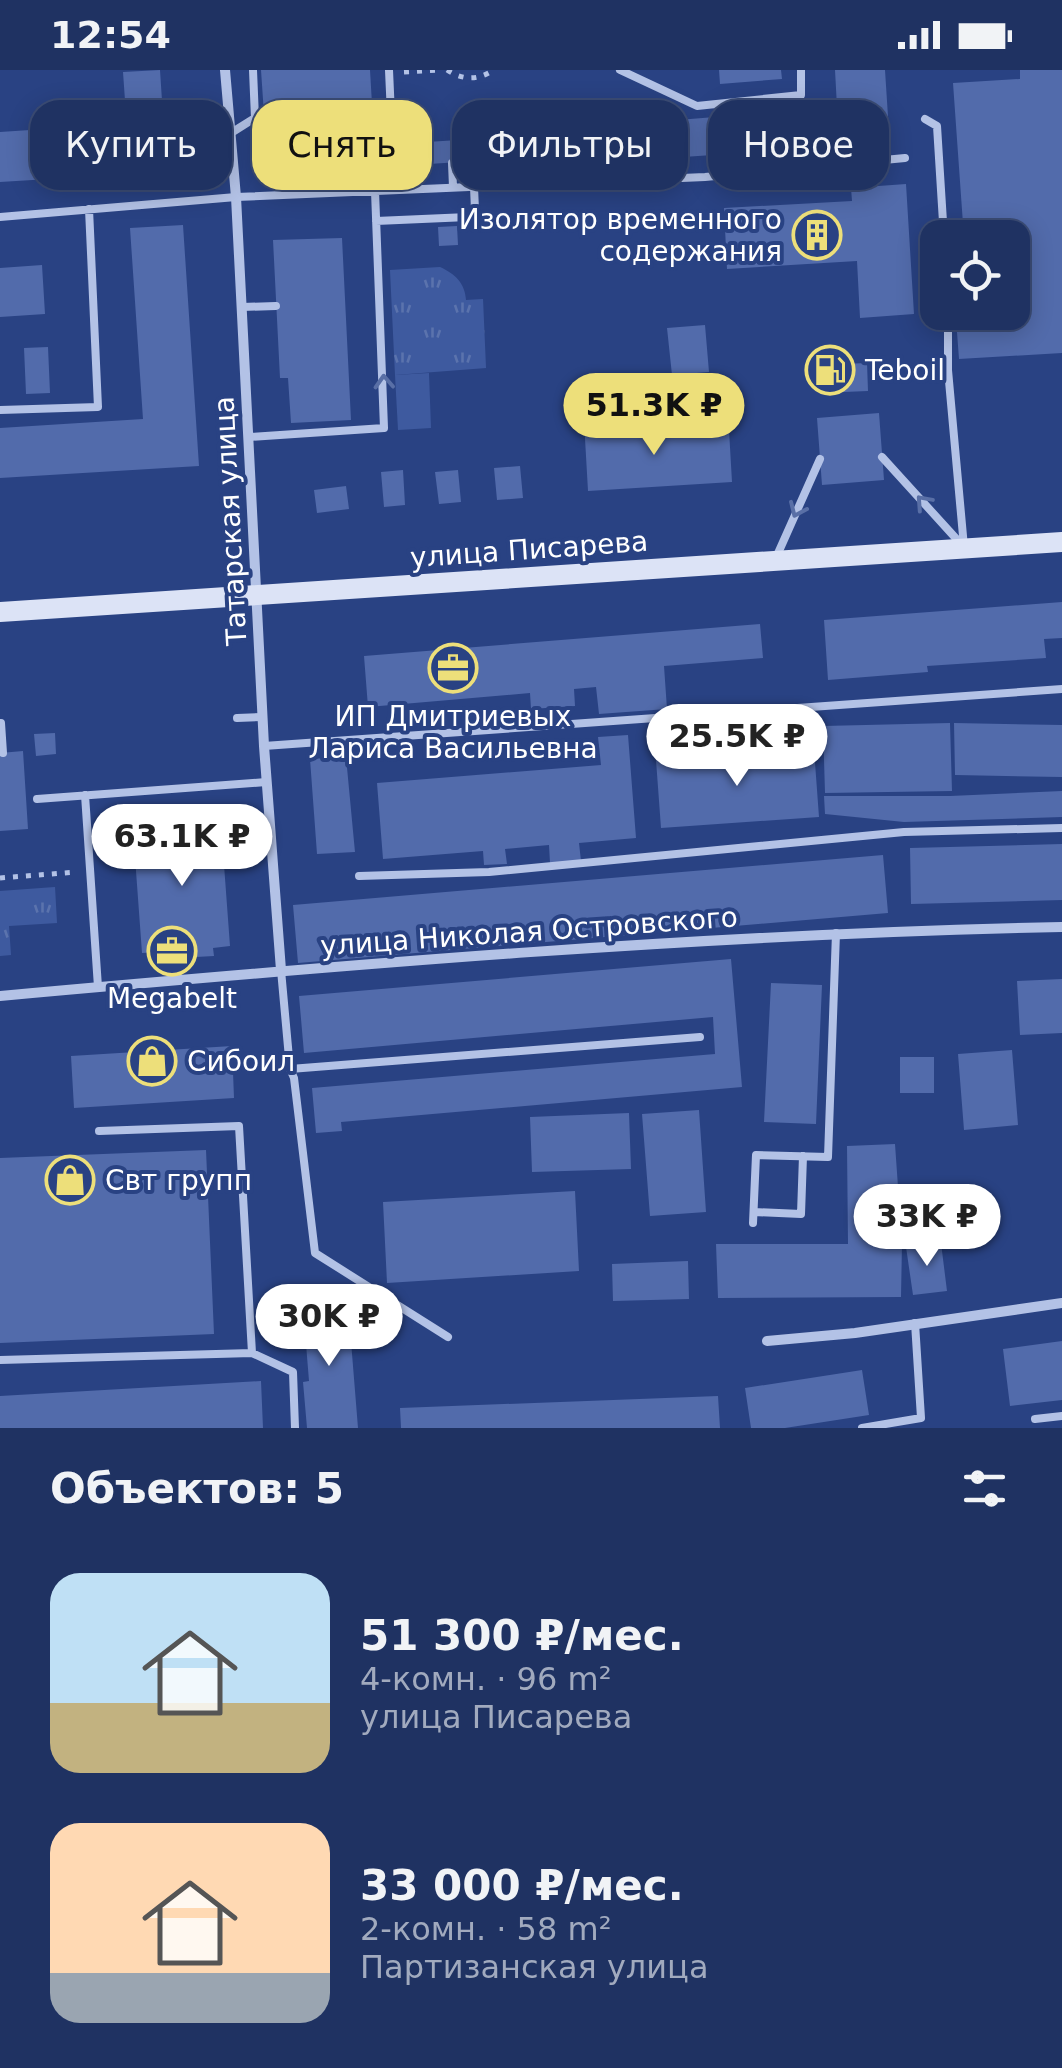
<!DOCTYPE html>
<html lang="ru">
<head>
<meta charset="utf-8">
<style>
	:root { --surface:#1f3262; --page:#2c3e6b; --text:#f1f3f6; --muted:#a1aabe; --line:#3c4d77; --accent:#eddf7a }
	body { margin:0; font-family:"DejaVu Sans",sans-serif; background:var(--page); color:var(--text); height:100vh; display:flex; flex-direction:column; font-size:38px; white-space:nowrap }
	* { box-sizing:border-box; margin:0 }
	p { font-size:32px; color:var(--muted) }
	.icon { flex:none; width:55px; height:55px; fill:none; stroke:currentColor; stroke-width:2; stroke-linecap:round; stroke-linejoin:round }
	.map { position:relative; height:1358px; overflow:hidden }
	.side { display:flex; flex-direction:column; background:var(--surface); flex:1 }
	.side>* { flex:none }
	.top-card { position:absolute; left:30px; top:30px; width:1002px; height:90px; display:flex; gap:20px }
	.controls { position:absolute; left:920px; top:150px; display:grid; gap:20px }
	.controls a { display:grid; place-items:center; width:110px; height:110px; border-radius:20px; background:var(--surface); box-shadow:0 5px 25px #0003,0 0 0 2px var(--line); font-size:50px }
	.price { position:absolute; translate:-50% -85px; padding:0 22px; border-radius:35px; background:#fff; color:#222; font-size:32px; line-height:65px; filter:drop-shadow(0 2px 5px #0008) }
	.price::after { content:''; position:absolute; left:50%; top:60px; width:30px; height:22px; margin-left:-15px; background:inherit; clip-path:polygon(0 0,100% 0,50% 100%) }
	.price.current { background:var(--accent); color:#111 }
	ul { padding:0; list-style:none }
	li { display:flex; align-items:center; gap:30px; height:250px; padding:0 50px }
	li span { display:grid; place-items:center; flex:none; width:280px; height:200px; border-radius:30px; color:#555 }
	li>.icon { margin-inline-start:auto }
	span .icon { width:120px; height:120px; fill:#fffc; stroke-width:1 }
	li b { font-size:42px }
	h2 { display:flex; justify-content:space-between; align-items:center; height:120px; padding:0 50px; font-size:42px }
	.chip { padding:0 35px; border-radius:30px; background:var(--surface); box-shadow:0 5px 25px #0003,0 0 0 2px var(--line); font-size:35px; line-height:90px }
	.chip.current { background:var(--accent); color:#111 }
	.status { display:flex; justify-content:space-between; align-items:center; height:70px; padding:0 50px; background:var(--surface); direction:ltr }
	.status svg { height:28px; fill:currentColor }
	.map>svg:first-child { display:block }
</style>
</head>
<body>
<div class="status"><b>12:54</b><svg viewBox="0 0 49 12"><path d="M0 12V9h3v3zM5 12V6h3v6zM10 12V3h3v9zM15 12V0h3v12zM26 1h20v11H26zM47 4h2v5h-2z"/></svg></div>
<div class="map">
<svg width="1062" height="1358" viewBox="0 0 1062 1358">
	<defs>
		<pattern id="park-tufts" width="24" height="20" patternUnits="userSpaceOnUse" patternTransform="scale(2.5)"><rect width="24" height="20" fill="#3e5a9f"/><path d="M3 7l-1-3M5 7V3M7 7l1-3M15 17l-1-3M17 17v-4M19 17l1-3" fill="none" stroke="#5b73ad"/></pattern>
	</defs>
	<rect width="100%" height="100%" fill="#294283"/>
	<path fill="#3e5a9f" d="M 429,303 L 431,358 L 398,360 L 395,305 Z"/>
	<path fill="url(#park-tufts)" d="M 440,197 C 455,204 465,213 466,230 L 483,229 L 486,298 L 395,305 L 390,200 Z
		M 55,817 L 57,853 L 9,856 L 11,885 L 0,886 L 0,821 Z"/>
	<path fill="#526bab" d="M 160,0 L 166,92 L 60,100 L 60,95 L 48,96 L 49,109 L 0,112 L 0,62 L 45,59 L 46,70 L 58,69 L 58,64 L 127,59 L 123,2 Z
		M 261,0 L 370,0 L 373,51 L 265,59 Z
		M 719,0 L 781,0 L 782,9 L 720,14 Z
		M 835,0 L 885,0 L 889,62 L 799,68 L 800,79 L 654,89 L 653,84 L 527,94 L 524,49 L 677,37 L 678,50 L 837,37 Z
		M 1020,0 L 1062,0 L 1062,283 L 959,289 L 956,249 L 969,248 L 969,242 L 1012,242 L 1012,168 L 964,168 L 953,13 L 1020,9 Z
		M 474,69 L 475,91 L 429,94 L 427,72 Z
		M 906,114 L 914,244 L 860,248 L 857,191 L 727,199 L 724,138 L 852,131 L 851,118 Z
		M 183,155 L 199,396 L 0,408 L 0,358 L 143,349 L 130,158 Z
		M 457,156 L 458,175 L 439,176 L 438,157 Z
		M 342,168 L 351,350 L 291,353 L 288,308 L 280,308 L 273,170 Z
		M 42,195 L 45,244 L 0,247 L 0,198 Z
		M 705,255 L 709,302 L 672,305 L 667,258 Z
		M 48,277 L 50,323 L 26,324 L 24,278 Z
		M 867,293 L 868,321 L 820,323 L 818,295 Z
		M 879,343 L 884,410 L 822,415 L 817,348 Z
		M 619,348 L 620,367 L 729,360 L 732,412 L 588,421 L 584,351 Z
		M 520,396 L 523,428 L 497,430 L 494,398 Z
		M 403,400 L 405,435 L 384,437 L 381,402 Z
		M 458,400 L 461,432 L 439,434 L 435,402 Z
		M 346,416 L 349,439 L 317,443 L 314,420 Z
		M 1062,532 L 1062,568 L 1044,569 L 1046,588 L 927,596 L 928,602 L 828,610 L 824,550 Z
		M 760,554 L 763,588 L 664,596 L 667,639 L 599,644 L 596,617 L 574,619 L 575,636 L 531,639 L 530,623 L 368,637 L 364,586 Z
		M 950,653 L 952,721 L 825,723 L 823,656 Z
		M 954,653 L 1062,655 L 1062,707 L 955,705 Z
		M 55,663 L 56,684 L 36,686 L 34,664 Z
		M 628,665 L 636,768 L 579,773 L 581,791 L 550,793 L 549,775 L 505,779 L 507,794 L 484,795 L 483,781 L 383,789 L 377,713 L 601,695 L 598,667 Z
		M 814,679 L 819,747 L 661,758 L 656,690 Z
		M 23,681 L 28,759 L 0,761 L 0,683 Z
		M 346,687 L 355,782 L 317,784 L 310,689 Z
		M 1062,721 L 1062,747 L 904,752 L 825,744 L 824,726 L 950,726 Z
		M 204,749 L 205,755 L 221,754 L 230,876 L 213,878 L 214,886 L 160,889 L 160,882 L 142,883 L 133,760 L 151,759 L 151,753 Z
		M 1062,774 L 1062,830 L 911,834 L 910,778 Z
		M 883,785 L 888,843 L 298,893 L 293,835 Z
		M 731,889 L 742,1017 L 341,1052 L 342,1061 L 316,1063 L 312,1018 L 715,984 L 713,947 L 304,983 L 299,926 Z
		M 1062,909 L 1062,963 L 1020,965 L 1017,911 Z
		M 771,913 L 822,915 L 816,1054 L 764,1052 Z
		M 232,976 L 234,1028 L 74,1038 L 71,986 Z
		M 1012,980 L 1018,1055 L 964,1060 L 958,984 Z
		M 900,987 L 934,987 L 934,1023 L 900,1023 Z
		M 699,1040 L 706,1142 L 650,1146 L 642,1044 Z
		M 629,1043 L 631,1099 L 532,1102 L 530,1047 Z
		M 895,1074 L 902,1174 L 901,1227 L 718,1228 L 716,1174 L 848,1174 L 847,1076 Z
		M 206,1080 L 214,1264 L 0,1273 L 0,1088 Z
		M 575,1121 L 579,1201 L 387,1213 L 383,1132 Z
		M 941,1173 L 947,1221 L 913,1225 L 906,1177 Z
		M 688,1191 L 689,1229 L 613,1231 L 612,1194 Z
		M 348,1234 L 358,1358 L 307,1358 L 303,1312 L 309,1311 L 303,1237 Z
		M 1062,1271 L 1062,1330 L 1010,1336 L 1003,1279 Z
		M 862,1300 L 869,1345 L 785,1358 L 751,1358 L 745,1318 Z
		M 261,1311 L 263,1358 L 0,1358 L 0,1326 Z
		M 718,1326 L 720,1358 L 401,1358 L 400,1338 Z"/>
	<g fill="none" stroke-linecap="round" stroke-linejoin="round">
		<path stroke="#b3c2e6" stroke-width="5" stroke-dasharray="5 8" stroke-linecap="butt" d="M 447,0 C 464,11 478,10 494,0
			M 404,2 L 441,0
			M 0,808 L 77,802"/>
		<path stroke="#b3c2e6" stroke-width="8" d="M 620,0 L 697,36 L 801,25 L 801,0
			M 925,49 L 937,56 L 944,168
			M 231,63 L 255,48 L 253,0
			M 452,93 L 453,117
			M 0,147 L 236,127 L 705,107 L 905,88
			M 376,151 L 468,147 L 475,140 L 474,117
			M 242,237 L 276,236
			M 948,242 L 948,300 L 964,477
			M 0,340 L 98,337 L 89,139
			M 249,367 L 384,358 L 375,121 L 393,90 L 389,0
			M 882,387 L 961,474
			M 775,490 L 820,389
			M 237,648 L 262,647
			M 1,653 L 3,683
			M 264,676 L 1062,619
			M 85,725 L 98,917
			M 37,729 L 266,712
			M 359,806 L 489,802 L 904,762 L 1062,758
			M 281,900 L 290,999 L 294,1008 L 315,1183 L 448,1267
			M 290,999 L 700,967
			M 754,1142 L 801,1144 L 803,1086
			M 753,1153 L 756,1085 L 828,1087 L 836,863
			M 252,1283 L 293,1302 L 295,1358
			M 0,1290 L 252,1283 L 239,1056 L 99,1061
			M 1035,1349 L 1062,1346
			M 862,1358 L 921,1348 L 915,1253"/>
		<path stroke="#b3c2e6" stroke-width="10" d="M 225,0 L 236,127 L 264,676 L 281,900
			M 0,926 C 353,894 707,864 1062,857
			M 767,1271 L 855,1263 L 1062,1233"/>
		<path stroke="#dce3f6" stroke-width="20" d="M 0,542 L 1062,472"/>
	</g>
	<defs><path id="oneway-chevron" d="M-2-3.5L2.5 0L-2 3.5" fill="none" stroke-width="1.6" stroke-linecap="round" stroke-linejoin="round" transform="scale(2.5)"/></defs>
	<g stroke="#596fa6">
		<use href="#oneway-chevron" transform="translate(384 312) rotate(-93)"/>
		<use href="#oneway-chevron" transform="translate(923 432) rotate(-132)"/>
		<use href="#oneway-chevron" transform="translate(797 440) rotate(114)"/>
	</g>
	<defs>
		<g id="building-ring" transform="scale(2.5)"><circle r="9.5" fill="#294283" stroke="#eddf7a" stroke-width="1.5"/><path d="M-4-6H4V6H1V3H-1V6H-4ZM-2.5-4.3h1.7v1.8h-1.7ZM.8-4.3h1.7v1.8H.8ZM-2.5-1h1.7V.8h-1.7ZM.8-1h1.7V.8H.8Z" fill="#eddf7a"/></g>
		<g id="fuel-ring" transform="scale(2.5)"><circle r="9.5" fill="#294283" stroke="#eddf7a" stroke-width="1.5"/><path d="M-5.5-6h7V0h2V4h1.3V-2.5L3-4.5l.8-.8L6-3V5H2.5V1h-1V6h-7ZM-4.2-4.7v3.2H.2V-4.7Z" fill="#eddf7a"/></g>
		<g id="office-ring" transform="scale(2.5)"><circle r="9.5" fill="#294283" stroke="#eddf7a" stroke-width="1.5"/><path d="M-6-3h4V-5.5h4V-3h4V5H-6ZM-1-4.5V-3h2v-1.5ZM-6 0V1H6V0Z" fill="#eddf7a"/></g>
		<g id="shop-ring" transform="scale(2.5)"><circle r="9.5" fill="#294283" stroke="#eddf7a" stroke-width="1.5"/><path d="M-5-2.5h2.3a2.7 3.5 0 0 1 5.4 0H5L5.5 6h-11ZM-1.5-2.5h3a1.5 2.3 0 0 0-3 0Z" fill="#eddf7a"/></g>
	</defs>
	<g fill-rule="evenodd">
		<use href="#building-ring" x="817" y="165"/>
		<use href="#fuel-ring" x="830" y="300"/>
		<use href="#office-ring" x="453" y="598"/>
		<use href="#office-ring" x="172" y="881"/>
		<use href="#shop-ring" x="152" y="991"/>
		<use href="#shop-ring" x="70" y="1110"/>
	</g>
	<g text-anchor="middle" stroke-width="8" stroke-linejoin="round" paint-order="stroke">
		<g font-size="28" fill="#fff" stroke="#294283" text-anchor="start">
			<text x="782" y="159" text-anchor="end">Изолятор временного<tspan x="782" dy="32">содержания</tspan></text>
			<text x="865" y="310">Teboil</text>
			<text x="453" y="656" text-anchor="middle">ИП Дмитриевых<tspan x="453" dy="32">Лариса Васильевна</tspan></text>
			<text x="172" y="938" text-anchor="middle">Megabelt</text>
			<text x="187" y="1001">Сибоил</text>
			<text x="105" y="1120">Свт групп</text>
		</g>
		<g font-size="28" fill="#fff" stroke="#294283">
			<text transform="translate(230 451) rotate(-93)" y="10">Татарская улица</text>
			<text transform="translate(529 479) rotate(-4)" y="10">улица Писарева</text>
			<text transform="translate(529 861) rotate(-4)" y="10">улица Николая Островского</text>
		</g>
	</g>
</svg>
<div class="controls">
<a><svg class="icon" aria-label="locate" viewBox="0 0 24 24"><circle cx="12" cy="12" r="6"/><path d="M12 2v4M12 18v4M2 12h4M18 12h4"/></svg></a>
</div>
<b class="price current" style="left:654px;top:388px">51.3K ₽</b>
<b class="price" style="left:737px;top:719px">25.5K ₽</b>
<b class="price" style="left:182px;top:819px">63.1K ₽</b>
<b class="price" style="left:927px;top:1199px">33K ₽</b>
<b class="price" style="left:329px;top:1299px">30K ₽</b>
<div class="top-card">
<a class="chip">Купить</a>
<a class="chip current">Снять</a>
<a class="chip">Фильтры</a>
<a class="chip">Новое</a>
</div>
</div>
<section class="side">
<h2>Объектов: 5<svg class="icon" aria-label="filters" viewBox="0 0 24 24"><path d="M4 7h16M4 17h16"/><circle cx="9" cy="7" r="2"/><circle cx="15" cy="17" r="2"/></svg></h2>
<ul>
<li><span style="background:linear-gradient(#bfe0f5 65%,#c2b280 0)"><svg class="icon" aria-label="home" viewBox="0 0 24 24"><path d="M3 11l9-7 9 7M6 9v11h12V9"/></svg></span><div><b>51 300 ₽/мес.</b><p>4-комн. · 96 m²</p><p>улица Писарева</p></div></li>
<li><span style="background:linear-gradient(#ffd9b3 75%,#9aa5b1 0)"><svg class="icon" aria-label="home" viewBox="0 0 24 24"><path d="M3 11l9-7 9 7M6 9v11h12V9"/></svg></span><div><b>33 000 ₽/мес.</b><p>2-комн. · 58 m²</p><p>Партизанская улица</p></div></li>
</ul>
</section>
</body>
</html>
